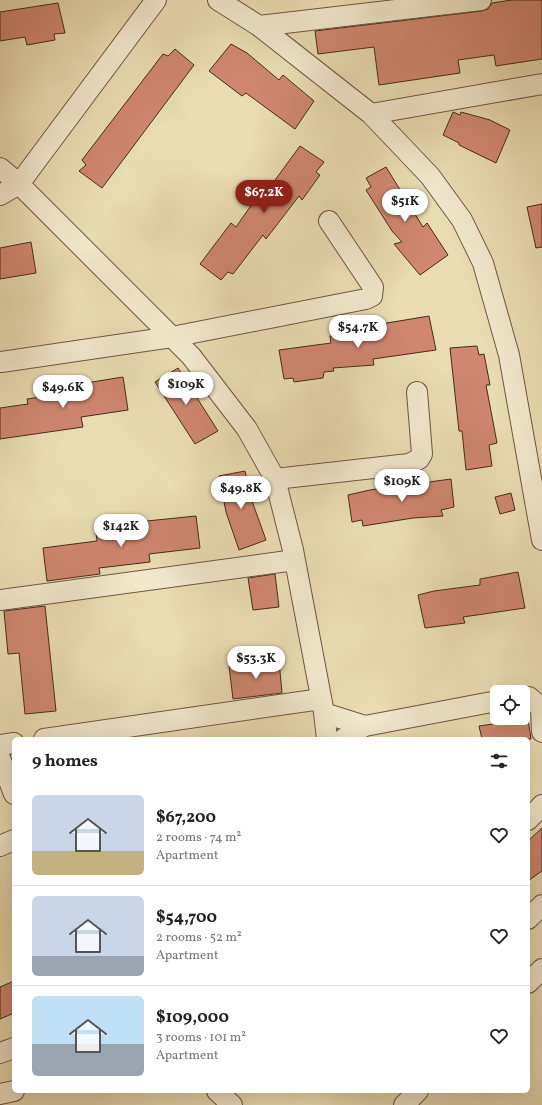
<!DOCTYPE html>
<html lang="en">
<head>
<meta charset="utf-8">
<style>
	:root { --surface:#fff; --page:#f6f6f6; --text:#202124; --muted:#757577; --line:#e0e0e0; --accent:#8f2418 }
	body { margin:0; font-family:Vollkorn,serif; background:var(--page); color:var(--text); height:100vh; display:flex; flex-direction:column; font-size:15px; white-space:nowrap }
	* { box-sizing:border-box; margin:0 }
	p { font-size:13px; color:var(--muted) }
	.icon { flex:none; width:22px; height:22px; fill:none; stroke:currentColor; stroke-width:2; stroke-linecap:round; stroke-linejoin:round }
	.map { position:relative; flex:1; overflow:hidden }
	.sheet { position:absolute; left:12px; top:737px; width:518px; height:356px; display:flex; flex-direction:column; background:var(--surface); border-radius:6px; box-shadow:0 4px 16px #0002 }
	.sheet>* { flex:none }
	.fabs { position:absolute; left:490px; top:685px; display:grid; gap:8px }
	.fabs a { display:grid; place-items:center; width:40px; height:40px; border-radius:6px; background:var(--surface); box-shadow:0 4px 16px #0002; font-size:20px }
	.price { position:absolute; translate:-50% -34px; padding:0 9px; border-radius:14px; background:#fff; color:#222; font-size:13px; line-height:26px; filter:drop-shadow(0 1px 2px #0008) }
	.price::after { content:''; position:absolute; left:50%; top:24px; width:12px; height:9px; margin-left:-6px; background:inherit; clip-path:polygon(0 0,100% 0,50% 100%) }
	.price.active { background:var(--accent); color:#fff }
	ul { padding:0; list-style:none }
	li { display:flex; align-items:center; gap:12px; height:100px; padding:0 20px }
	li+li { border-top:1px solid var(--line) }
	li span { display:grid; place-items:center; flex:none; width:112px; height:80px; border-radius:6px; color:#555 }
	li>.icon { margin-inline-start:auto }
	span .icon { width:48px; height:48px; fill:#fffc; stroke-width:1 }
	li b { font-size:17px }
	h2 { display:flex; justify-content:space-between; align-items:center; height:48px; padding:0 20px; font-size:17px }
	.map>svg:first-child { display:block }
</style>
</head>
<body>
<div class="map">
<svg width="542" height="1105" viewBox="0 0 542 1105">
	<rect width="100%" height="100%" fill="#e9dcb1"/>
	<filter id="stains"><feTurbulence type="fractalNoise" baseFrequency=".005" numOctaves="4"/><feColorMatrix values="0 0 0 0 .2 0 0 0 0 .09 0 0 0 0 .02 0 0 0 .5 -.17"/></filter>
	<radialGradient id="worn" r=".72"><stop offset=".6" stop-color="#630" stop-opacity="0"/><stop offset="1" stop-color="#630" stop-opacity=".3"/></radialGradient>
	<path fill="#cf876f" stroke="#472a1b" d="M 512,0 L 542,0 L 542,59 L 496,66 L 494,55 L 458,60 L 460,73 L 379,85 L 374,47 L 318,54 L 315,31 L 482,11 L 488,9 L 492,3 Z
		M 58,3 L 65,33 L 54,34 L 55,40 L 27,45 L 25,37 L 0,41 L 0,12 Z
		M 231,44 L 247,53 L 279,80 L 283,75 L 314,101 L 295,129 L 246,93 L 242,96 L 209,71 Z
		M 175,49 L 194,65 L 102,188 L 79,171 L 86,165 L 82,160 L 163,54 L 168,56 Z
		M 453,112 L 460,115 L 461,112 L 490,120 L 510,130 L 496,163 L 459,145 L 459,143 L 443,135 Z
		M 300,146 L 324,162 L 316,172 L 320,175 L 302,200 L 299,196 L 266,239 L 263,235 L 233,274 L 228,272 L 221,280 L 200,264 L 231,223 L 236,227 L 266,184 L 270,187 Z
		M 386,167 L 423,227 L 427,223 L 448,255 L 420,275 L 394,244 L 402,242 L 392,231 L 366,190 L 371,187 L 366,178 Z
		M 542,204 L 542,247 L 536,248 L 527,207 Z
		M 31,242 L 36,273 L 0,279 L 0,248 Z
		M 429,316 L 436,350 L 373,359 L 374,365 L 333,368 L 334,371 L 324,372 L 323,378 L 294,382 L 293,378 L 284,379 L 279,350 L 331,343 L 330,336 L 360,333 L 381,329 L 381,324 Z
		M 477,346 L 479,355 L 484,354 L 490,385 L 486,385 L 497,443 L 489,445 L 492,466 L 466,470 L 462,431 L 459,431 L 450,348 Z
		M 178,368 L 218,431 L 195,444 L 155,382 Z
		M 123,377 L 128,410 L 81,417 L 83,427 L 0,439 L 0,408 L 28,404 L 27,399 L 75,392 L 74,385 Z
		M 245,471 L 252,501 L 266,540 L 239,550 L 226,512 L 219,476 Z
		M 451,479 L 454,507 L 441,510 L 443,516 L 413,518 L 363,526 L 362,520 L 352,522 L 348,495 L 370,490 Z
		M 511,493 L 515,510 L 500,514 L 495,497 Z
		M 196,516 L 200,548 L 149,554 L 150,562 L 99,568 L 100,574 L 47,581 L 43,548 L 97,541 L 96,532 L 147,526 L 147,521 Z
		M 518,572 L 525,608 L 463,617 L 465,623 L 425,628 L 418,595 L 434,591 L 480,585 L 480,579 Z
		M 275,574 L 279,607 L 253,610 L 248,578 Z
		M 45,606 L 56,711 L 25,714 L 19,653 L 8,654 L 4,611 Z
		M 279,661 L 282,693 L 233,699 L 229,666 Z
		M 528,719 L 531,739 L 482,739 L 479,726 Z
		M 542,828 L 542,871 L 528,881 L 528,841 Z
		M 14,981 L 14,1013 L 0,1019 L 0,987 Z"/>
	<g fill="none" stroke-linecap="round" stroke-linejoin="round">
		<g stroke="#705640" stroke-width="22">
			<path id="minor" d="M 218,0 L 259,26 L 371,114 L 430,176 L 462,220 L 483,263 L 509,355 L 542,540
				M 259,26 L 481,0
				M 371,114 L 542,84
				M 0,168 L 19,184 L 191,356 L 247,429 L 275,479 L 293,550 L 324,713 L 327,739
				M 0,195 L 19,184 L 156,0
				M 1,362 L 172,337 L 366,299 L 372,296 L 373,287 L 329,221
				M 275,479 L 409,464 L 419,459 L 422,454 L 417,392
				M 0,600 L 295,560
				M 523,697 L 529,697 L 541,708 L 542,732
				M 324,713 L 365,726 L 497,701
				M 44,739 L 321,699
				M 343,739 L 365,726
				M 0,745 L 14,743
				M 0,758 L 14,794
				M 528,820 L 542,805
				M 0,846 L 14,840
				M 528,919 L 542,905
				M 528,983 L 542,969
				M 0,1053 L 14,1048
				M 217,1091 L 232,1105
				M 0,1094 L 14,1091
				M 404,1105 L 418,1091"/>
		</g>
		<use href="#minor" stroke="#f1e8cc" stroke-width="20"/>
	</g>
	<rect width="100%" height="100%" filter="url(#stains)"/>
	<rect width="100%" height="100%" fill="url(#worn)"/>
</svg>
<div class="fabs">
<a><svg class="icon" aria-label="locate" viewBox="0 0 24 24"><circle cx="12" cy="12" r="6"/><path d="M12 2v4M12 18v4M2 12h4M18 12h4"/></svg></a>
</div>
<b class="price active" style="left:264px;top:214px">$67.2K</b>
<b class="price" style="left:405px;top:223px">$51K</b>
<b class="price" style="left:358px;top:349px">$54.7K</b>
<b class="price" style="left:186px;top:406px">$109K</b>
<b class="price" style="left:63px;top:409px">$49.6K</b>
<b class="price" style="left:402px;top:503px">$109K</b>
<b class="price" style="left:241px;top:510px">$49.8K</b>
<b class="price" style="left:121px;top:548px">$142K</b>
<b class="price" style="left:256px;top:680px">$53.3K</b>
<section class="sheet">
<h2>9 homes<svg class="icon" aria-label="filters" viewBox="0 0 24 24"><path d="M4 7h16M4 17h16"/><circle cx="9" cy="7" r="2"/><circle cx="15" cy="17" r="2"/></svg></h2>
<ul>
<li><span style="background:linear-gradient(#c9d6e8 70%,#c2b280 0)"><svg class="icon" aria-label="home" viewBox="0 0 24 24"><path d="M3 11l9-7 9 7M6 9v11h12V9"/></svg></span><div><b>$67,200</b><p>2 rooms · 74 m²</p><p>Apartment</p></div><svg class="icon" aria-label="heart" viewBox="0 0 24 24"><path d="M12 20l-8-8c-3-5 5-10 8-4 3-6 11-1 8 4z"/></svg></li>
<li><span style="background:linear-gradient(#c9d6e8 75%,#9aa5b1 0)"><svg class="icon" aria-label="home" viewBox="0 0 24 24"><path d="M3 11l9-7 9 7M6 9v11h12V9"/></svg></span><div><b>$54,700</b><p>2 rooms · 52 m²</p><p>Apartment</p></div><svg class="icon" aria-label="heart" viewBox="0 0 24 24"><path d="M12 20l-8-8c-3-5 5-10 8-4 3-6 11-1 8 4z"/></svg></li>
<li><span style="background:linear-gradient(#bfe0f5 60%,#9aa5b1 0)"><svg class="icon" aria-label="home" viewBox="0 0 24 24"><path d="M3 11l9-7 9 7M6 9v11h12V9"/></svg></span><div><b>$109,000</b><p>3 rooms · 101 m²</p><p>Apartment</p></div><svg class="icon" aria-label="heart" viewBox="0 0 24 24"><path d="M12 20l-8-8c-3-5 5-10 8-4 3-6 11-1 8 4z"/></svg></li>
</ul>
</section>
</div>
</body>
</html>
